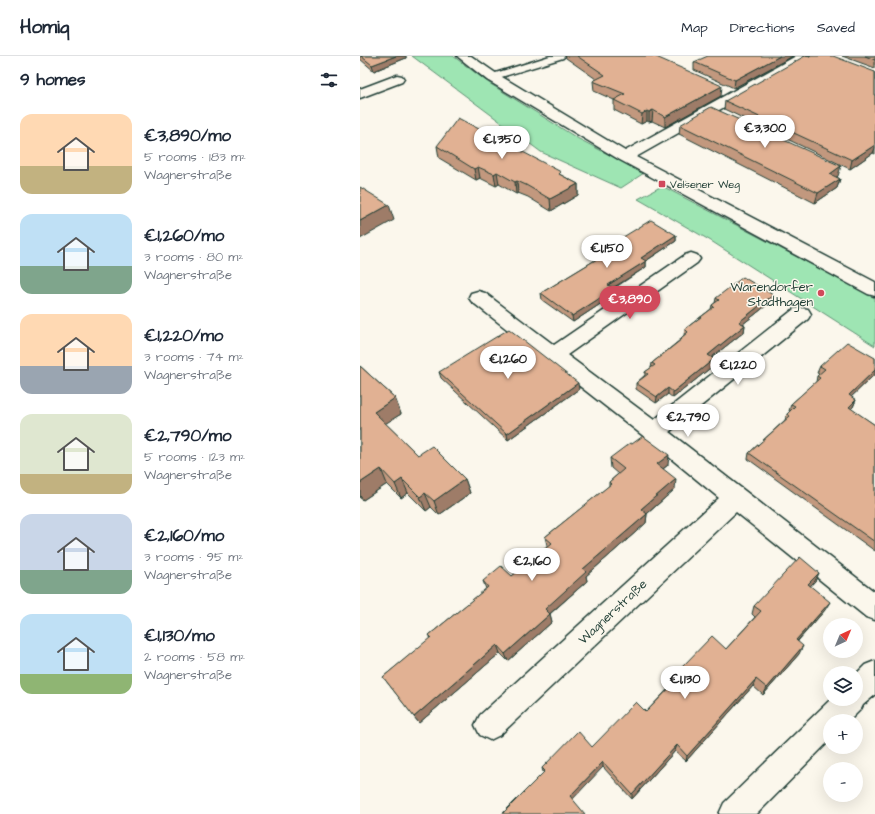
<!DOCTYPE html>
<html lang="en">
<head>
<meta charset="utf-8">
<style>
	:root { --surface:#fff; --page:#f2f2f3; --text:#1f2937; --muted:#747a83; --line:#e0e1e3; --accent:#d1495b }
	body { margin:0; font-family:"Architects Daughter",sans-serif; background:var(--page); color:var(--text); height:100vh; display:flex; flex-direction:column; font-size:15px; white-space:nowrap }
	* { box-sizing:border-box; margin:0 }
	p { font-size:13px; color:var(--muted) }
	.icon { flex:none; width:22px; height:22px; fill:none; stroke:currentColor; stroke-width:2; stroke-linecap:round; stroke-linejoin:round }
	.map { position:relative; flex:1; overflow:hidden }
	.sheet { display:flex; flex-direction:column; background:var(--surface); width:360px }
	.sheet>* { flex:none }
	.needle { width:26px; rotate:44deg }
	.controls { position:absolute; left:463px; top:562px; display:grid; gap:8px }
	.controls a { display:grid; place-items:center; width:40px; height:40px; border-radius:50%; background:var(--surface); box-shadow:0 4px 16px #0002; font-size:20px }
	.price { position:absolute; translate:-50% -34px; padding:0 9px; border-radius:14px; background:#fff; color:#222; font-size:13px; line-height:26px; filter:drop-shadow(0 1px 2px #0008) }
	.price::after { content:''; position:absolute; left:50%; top:24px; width:12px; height:9px; margin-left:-6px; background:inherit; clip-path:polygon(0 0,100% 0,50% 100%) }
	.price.active { background:var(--accent); color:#fff }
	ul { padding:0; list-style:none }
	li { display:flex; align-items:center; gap:12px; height:100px; padding:0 20px }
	li span { display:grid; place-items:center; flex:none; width:112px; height:80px; border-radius:12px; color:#555 }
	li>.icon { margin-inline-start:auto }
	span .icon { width:48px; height:48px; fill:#fffc; stroke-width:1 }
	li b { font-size:17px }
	h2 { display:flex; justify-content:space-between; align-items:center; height:48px; padding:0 20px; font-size:17px }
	header { display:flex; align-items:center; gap:24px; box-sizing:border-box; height:56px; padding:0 20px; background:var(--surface); border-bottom:1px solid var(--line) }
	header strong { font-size:19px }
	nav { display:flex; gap:22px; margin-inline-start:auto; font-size:14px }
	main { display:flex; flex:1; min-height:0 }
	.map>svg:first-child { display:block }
</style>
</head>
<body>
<header>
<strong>Homiq</strong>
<nav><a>Map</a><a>Directions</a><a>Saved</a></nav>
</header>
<main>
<section class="sheet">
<h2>9 homes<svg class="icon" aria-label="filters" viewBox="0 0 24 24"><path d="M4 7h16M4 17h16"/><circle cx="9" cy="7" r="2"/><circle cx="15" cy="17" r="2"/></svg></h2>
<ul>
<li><span style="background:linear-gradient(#ffd9b3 65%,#c2b280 0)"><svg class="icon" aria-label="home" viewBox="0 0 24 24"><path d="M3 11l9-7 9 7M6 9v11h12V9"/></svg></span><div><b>€3,890/mo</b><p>5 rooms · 183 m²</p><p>Wagnerstraße</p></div></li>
<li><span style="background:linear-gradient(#bfe0f5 65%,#7fa58c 0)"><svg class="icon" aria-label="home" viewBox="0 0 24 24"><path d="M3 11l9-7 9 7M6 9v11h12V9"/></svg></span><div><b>€1,260/mo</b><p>3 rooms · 80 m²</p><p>Wagnerstraße</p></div></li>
<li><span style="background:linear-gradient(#ffd9b3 65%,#9aa5b1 0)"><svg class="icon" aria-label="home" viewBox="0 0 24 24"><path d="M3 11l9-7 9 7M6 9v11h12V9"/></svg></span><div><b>€1,220/mo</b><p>3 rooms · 74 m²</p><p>Wagnerstraße</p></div></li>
<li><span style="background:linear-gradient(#dfe7d0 75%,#c2b280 0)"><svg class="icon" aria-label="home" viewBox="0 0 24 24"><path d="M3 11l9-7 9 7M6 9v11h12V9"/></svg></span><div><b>€2,790/mo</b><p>5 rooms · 123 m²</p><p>Wagnerstraße</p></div></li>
<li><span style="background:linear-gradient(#c9d6e8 70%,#7fa58c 0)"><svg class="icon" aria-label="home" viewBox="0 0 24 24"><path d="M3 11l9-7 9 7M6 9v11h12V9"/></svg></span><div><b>€2,160/mo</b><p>3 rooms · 95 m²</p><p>Wagnerstraße</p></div></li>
<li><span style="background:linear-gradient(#bfe0f5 75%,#8fb573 0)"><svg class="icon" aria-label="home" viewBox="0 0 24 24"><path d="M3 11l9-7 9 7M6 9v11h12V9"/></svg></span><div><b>€1,130/mo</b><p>2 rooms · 58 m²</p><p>Wagnerstraße</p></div></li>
</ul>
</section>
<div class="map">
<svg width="515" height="758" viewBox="0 0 515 758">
	<rect width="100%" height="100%" fill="#fbf7ec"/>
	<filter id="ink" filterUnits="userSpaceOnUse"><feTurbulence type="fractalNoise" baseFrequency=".025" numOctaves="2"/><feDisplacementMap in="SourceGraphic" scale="8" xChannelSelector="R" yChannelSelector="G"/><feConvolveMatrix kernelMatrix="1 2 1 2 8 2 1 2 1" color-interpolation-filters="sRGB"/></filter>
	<g filter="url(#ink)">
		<path fill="#9ee5b3" stroke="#5e9174" d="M 52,0 L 93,0 L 129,27 L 217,82 L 284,117 L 261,132 L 181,96 Z
			M 302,130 L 515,242 L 515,290 L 351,185 L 278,143 Z"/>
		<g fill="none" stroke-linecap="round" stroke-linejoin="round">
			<g stroke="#1f3d34" stroke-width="3">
				<path id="lane" d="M 190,0 L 205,0 L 203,2 L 135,23 L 129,23 L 127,21 L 129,19 Z"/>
			</g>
			<g stroke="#1f3d34" stroke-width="3">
				<path id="street" d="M 97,0 L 111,0 L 137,18 L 265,95 L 436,0 L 451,0 L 449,3 L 276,101 L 515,226 L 515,240 L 508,238 L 260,104 L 127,24 Z
					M 37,19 L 42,20 L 44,23 L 42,26 L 0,42 L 0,33 Z
					M 331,197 L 337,199 L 340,203 L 337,207 L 207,299 L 294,364 L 434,253 L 441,252 L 448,253 L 451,258 L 448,263 L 309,376 L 515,536 L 515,564 L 506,561 L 376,456 L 140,679 L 130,684 L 120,679 L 115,669 L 120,659 L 359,442 L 286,382 L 111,245 L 109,241 L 111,237 L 118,235 L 125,237 L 194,289 L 325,199 Z
					M 515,605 L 515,639 L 503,649 L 501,653 L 489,665 L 470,665 L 470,684 L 397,758 L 359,758 L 364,747 L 471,643 L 496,643 L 496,618 L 505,609 Z"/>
			</g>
			<use href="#lane" fill="#fbf7ec" fill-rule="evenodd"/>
			<use href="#street" fill="#fbf7ec" fill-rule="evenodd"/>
		</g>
		<path fill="#c2987e" stroke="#1f3d34" d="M 0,0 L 46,0 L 46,2 L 14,15 L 0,3 Z
			M 205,0 L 302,0 L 296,1 L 361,40 L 305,71 L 292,65 L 289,66 L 287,65 L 281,68 L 254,54 L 254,44 L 234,35 L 233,25 L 236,23 L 206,2 Z
			M 433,0 L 374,32 L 334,14 L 334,6 Z
			M 482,0 L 515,0 L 515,12 Z
			M 515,16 L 515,98 L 513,97 L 490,113 L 364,53 L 365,45 Z
			M 320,69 L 478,120 L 477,121 L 480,123 L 477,132 L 455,147 L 319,78 Z
			M 77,90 L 201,119 L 218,128 L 218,139 L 191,155 L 168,141 L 158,137 L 156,138 L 139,128 L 136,130 L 120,122 L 116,124 L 79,102 Z
			M 316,179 L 316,185 L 286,205 L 286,211 L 253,233 L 254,233 L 254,239 L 213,266 L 182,244 L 181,237 L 255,192 L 255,186 Z
			M 356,242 L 412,245 L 383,268 L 385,269 L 384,276 L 352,301 L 354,303 L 354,309 L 313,342 L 308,338 L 296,347 L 276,333 L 276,327 L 285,319 L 285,316 L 291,312 L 292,307 L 320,284 L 321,282 L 324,279 L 325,273 L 351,253 L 352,249 L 355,247 Z
			M 515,302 L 515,318 L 491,341 L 496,344 L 493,351 L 491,353 L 515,369 L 515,495 L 388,403 L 389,397 L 425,364 L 427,358 L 430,355 L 429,355 L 431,348 L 456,326 L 457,320 L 459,318 L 457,317 L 460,310 Z
			M 0,310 L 35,342 L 41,358 L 25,367 L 58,399 L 105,423 L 110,437 L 79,459 L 71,451 L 66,455 L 48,437 L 41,442 L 27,428 L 3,444 L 0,442 Z
			M 79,316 L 219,333 L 148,384 L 81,322 Z
			M 250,402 L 308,409 L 303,413 L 315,433 L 287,458 L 286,467 L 226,520 L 227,525 L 190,558 L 192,566 L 148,605 L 140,597 L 59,667 L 23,621 L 71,582 L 69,579 L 126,533 L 123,525 L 152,520 L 187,490 L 187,489 L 185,481 L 249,430 L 249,426 L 258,418 L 251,412 Z
			M 459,517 L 455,525 L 450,530 L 465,554 L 438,585 L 439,598 L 403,639 L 393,630 L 326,705 L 315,695 L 272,743 L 243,711 L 183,716 L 182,712 L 232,691 L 286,656 L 321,619 L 320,619 L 322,611 L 366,593 L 395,561 L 392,558 L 394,550 Z"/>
		<path fill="#9e7c67" stroke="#1f3d34" d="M 36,0 L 46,0 L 46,2 L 14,15 L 12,9 Z
			M 420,0 L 433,0 L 374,32 L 375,24 Z
			M 362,30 L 361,40 L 305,71 L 305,61 Z
			M 293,54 L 292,65 L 289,66 L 289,56 Z
			M 287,55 L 287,65 L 281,68 L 282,58 Z
			M 515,89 L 515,92 L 513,97 L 490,113 L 492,104 Z
			M 481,110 L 478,120 L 467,128 L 470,118 Z
			M 118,111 L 120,122 L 116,124 L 114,113 Z
			M 137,116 L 139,128 L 136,130 L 134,118 Z
			M 480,123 L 477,132 L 455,147 L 458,137 Z
			M 157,125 L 158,137 L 156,138 L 155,126 Z
			M 218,128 L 218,139 L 191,155 L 190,143 Z
			M 29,149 L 34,164 L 0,183 L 0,165 Z
			M 316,179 L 316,185 L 281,208 L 281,202 Z
			M 286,205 L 286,211 L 248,235 L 248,229 Z
			M 254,233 L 254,239 L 213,266 L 212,260 Z
			M 413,239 L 412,245 L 378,272 L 379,266 Z
			M 385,269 L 384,276 L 347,305 L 348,299 Z
			M 354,303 L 354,309 L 313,342 L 313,336 Z
			M 515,314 L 515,318 L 486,346 L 489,339 Z
			M 218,327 L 219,333 L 148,384 L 147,378 Z
			M 308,332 L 308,338 L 296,347 L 297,341 Z
			M 35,342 L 41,358 L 20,371 L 14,356 Z
			M 496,344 L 493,351 L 486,358 L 489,351 Z
			M 309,399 L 308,409 L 296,418 L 297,408 Z
			M 21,413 L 27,428 L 3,444 L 0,440 L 0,427 Z
			M 42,423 L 48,437 L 41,442 L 35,428 Z
			M 105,423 L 110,437 L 79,459 L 74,445 Z
			M 316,423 L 315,433 L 281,463 L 281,453 Z
			M 65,437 L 71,451 L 66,455 L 60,441 Z
			M 287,458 L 286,467 L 226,520 L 227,525 L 186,561 L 185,553 L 223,513 Z
			M 459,517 L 455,525 L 444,537 L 448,528 Z
			M 470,546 L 465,554 L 432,591 L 436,584 Z
			M 190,558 L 192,566 L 148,605 L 145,598 Z
			M 137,589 L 140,597 L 59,667 L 54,661 Z
			M 443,590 L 439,598 L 403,639 L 407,632 Z
			M 396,623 L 393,630 L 326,705 L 327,700 Z
			M 317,689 L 315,695 L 272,743 L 272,738 Z
			M 243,706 L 243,711 L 211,745 L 210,740 Z"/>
		<path fill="#e1b193" stroke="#1f3d34" d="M 1,0 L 36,0 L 12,9 Z
			M 217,0 L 294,0 L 362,30 L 305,61 L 293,54 L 289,56 L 287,55 L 282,58 L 254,44 L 265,38 L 233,25 L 245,19 Z
			M 348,0 L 420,0 L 375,24 L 334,6 Z
			M 445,0 L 473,0 L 515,16 L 515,89 L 492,104 L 365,45 Z
			M 505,0 L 515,0 L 515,4 Z
			M 351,51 L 481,110 L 470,118 L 480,123 L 458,137 L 320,69 Z
			M 98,62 L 201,116 L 199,118 L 218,128 L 190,143 L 166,129 L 157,125 L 155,126 L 137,116 L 134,118 L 118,111 L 114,113 L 77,90 Z
			M 0,131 L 29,149 L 0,165 Z
			M 291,164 L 316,179 L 281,202 L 286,205 L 248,229 L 254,233 L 212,260 L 181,237 L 260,189 L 255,186 Z
			M 383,221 L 413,239 L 379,266 L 385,269 L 348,299 L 354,303 L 313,336 L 308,332 L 297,341 L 276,327 L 288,318 L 285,316 L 295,309 L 292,307 L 322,283 L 321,282 L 328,276 L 325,273 L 354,251 L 352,249 L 359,244 L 356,242 Z
			M 149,273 L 218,327 L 147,378 L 79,316 Z
			M 487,286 L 515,302 L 515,314 L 489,339 L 496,344 L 489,351 L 515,369 L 515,486 L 389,397 L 430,360 L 427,358 L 435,350 L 431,348 L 460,322 L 457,320 L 465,313 L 460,310 Z
			M 0,310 L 35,342 L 14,356 L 58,399 L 72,390 L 105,423 L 74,445 L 65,437 L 60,441 L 42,423 L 35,428 L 21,413 L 0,427 Z
			M 283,380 L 309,399 L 297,408 L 316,423 L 281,453 L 287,458 L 223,513 L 226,516 L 185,553 L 190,558 L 145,598 L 137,589 L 54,661 L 23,621 L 71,581 L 69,579 L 128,531 L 123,525 L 141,510 L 152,520 L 192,487 L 185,481 L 251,428 L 249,426 L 264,413 L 250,402 L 270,387 L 272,388 Z
			M 440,501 L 459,517 L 448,528 L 470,546 L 436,584 L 443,590 L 407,632 L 396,623 L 327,700 L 317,689 L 272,738 L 243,706 L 210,740 L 225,758 L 142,758 L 185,715 L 182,712 L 218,675 L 232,691 L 276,646 L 286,656 L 326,615 L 322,611 L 352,580 L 366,593 L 401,555 L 394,550 Z"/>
	</g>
	<g fill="#d1495b" stroke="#fbf7ec" stroke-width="1.5">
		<rect x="298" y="124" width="8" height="8" rx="2"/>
		<circle cx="461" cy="237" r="4"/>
	</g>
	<g text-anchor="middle" stroke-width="3" stroke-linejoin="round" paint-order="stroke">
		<g font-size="11" fill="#1f3d34" stroke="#fbf7ec" text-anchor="start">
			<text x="310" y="132">Velsener Weg</text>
		</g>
		<g font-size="13" fill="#1f3d34" stroke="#fbf7ec" text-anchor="end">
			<text x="453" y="235">Warendorfer<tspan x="453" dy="15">Stadthagen</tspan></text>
		</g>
		<g font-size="13" fill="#1f3d34" stroke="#fbf7ec">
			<text transform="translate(252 555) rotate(-43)" y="5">Wagnerstraße</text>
		</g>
	</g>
</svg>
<div class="controls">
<a><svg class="needle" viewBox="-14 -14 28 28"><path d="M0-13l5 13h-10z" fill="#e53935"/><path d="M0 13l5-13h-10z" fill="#747a83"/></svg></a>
<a><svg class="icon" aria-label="layers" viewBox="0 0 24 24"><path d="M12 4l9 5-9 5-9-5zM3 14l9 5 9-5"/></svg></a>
<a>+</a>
<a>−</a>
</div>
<b class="price" style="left:405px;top:93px">€3,300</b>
<b class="price" style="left:142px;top:104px">€1,350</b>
<b class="price" style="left:247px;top:213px">€1,150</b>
<b class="price active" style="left:270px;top:264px">€3,890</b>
<b class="price" style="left:148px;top:324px">€1,260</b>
<b class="price" style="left:378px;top:330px">€1,220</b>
<b class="price" style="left:328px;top:382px">€2,790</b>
<b class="price" style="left:172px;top:526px">€2,160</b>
<b class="price" style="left:325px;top:644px">€1,130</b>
</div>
</main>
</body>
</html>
